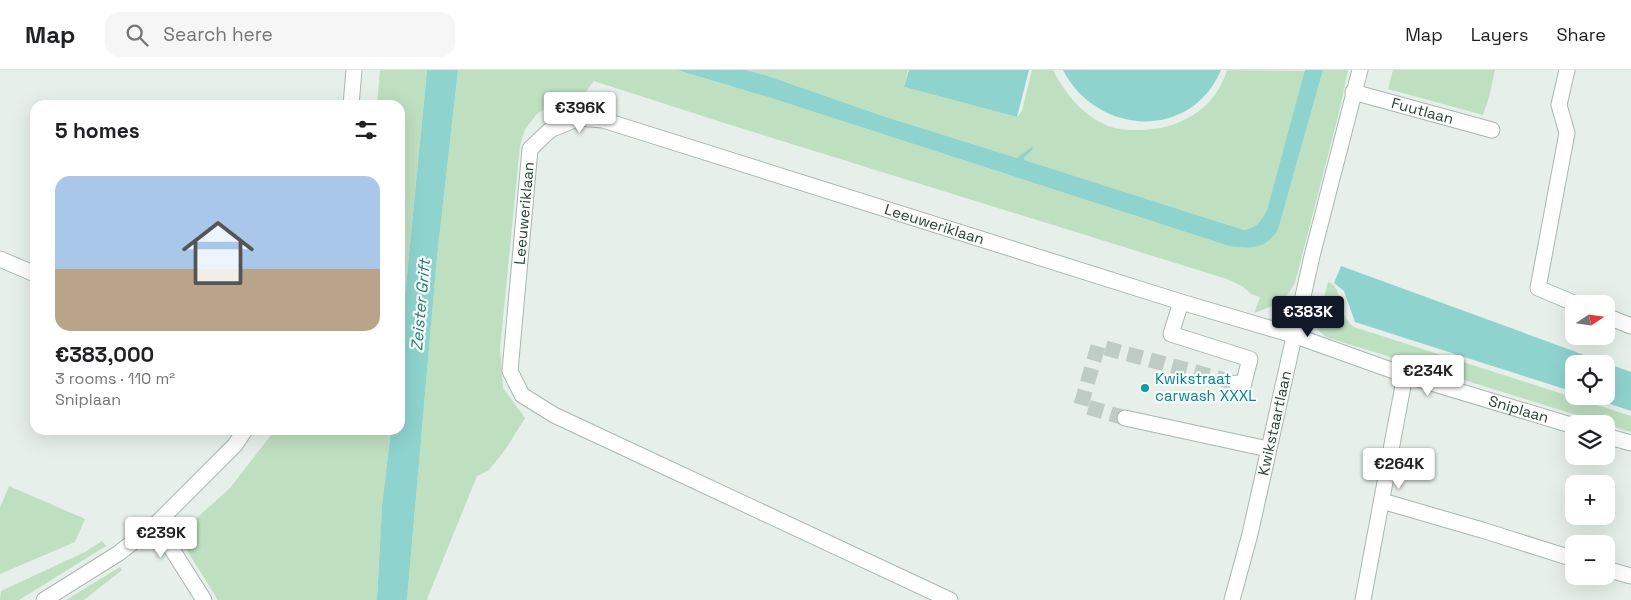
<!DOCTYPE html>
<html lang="en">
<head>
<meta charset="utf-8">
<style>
	:root { --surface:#fff; --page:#f6f6f6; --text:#202124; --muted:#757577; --line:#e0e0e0; --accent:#111827 }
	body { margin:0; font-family:"Space Grotesk",sans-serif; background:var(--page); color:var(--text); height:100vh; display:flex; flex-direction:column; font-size:19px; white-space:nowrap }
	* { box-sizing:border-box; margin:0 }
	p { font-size:16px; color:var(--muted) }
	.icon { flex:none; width:28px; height:28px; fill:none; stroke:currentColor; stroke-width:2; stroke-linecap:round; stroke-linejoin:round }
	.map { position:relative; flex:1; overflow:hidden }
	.sheet { position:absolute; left:30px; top:30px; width:375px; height:335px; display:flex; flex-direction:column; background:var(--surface); border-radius:15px; box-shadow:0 5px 20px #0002 }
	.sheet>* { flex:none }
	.needle { width:32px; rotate:77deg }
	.buttons { position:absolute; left:1565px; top:225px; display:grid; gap:10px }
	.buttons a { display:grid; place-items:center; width:50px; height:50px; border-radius:10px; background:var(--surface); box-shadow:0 5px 20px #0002; font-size:25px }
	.price { position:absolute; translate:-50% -42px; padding:0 11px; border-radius:5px; background:#fff; color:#222; font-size:16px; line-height:32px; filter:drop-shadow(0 1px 2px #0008) }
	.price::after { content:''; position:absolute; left:50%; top:30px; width:15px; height:11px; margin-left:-8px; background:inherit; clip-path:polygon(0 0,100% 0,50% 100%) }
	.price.selected { background:var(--accent); color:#fff }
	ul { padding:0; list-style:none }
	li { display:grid; align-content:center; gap:10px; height:265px; padding:0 25px }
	li span { display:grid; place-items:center; height:155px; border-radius:15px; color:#555 }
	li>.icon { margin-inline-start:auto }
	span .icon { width:90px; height:90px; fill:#fffc; stroke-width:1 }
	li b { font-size:21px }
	h2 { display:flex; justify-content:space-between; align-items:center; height:60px; padding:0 25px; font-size:21px }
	header { display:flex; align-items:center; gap:30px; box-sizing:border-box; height:70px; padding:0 25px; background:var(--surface); border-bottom:1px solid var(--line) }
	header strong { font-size:24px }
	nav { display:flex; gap:28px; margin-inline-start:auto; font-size:18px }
	.search { width:350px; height:45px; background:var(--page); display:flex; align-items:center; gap:12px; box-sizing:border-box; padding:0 18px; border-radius:15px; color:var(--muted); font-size:19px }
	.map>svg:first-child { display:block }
</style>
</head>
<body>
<header>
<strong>Map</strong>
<div class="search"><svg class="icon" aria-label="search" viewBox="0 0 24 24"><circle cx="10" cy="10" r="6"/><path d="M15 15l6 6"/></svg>Search here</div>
<nav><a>Map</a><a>Layers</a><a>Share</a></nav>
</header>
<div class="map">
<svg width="1631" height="530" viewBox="0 0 1631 530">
	<rect width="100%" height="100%" fill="#e6efe9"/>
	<path fill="#bfdfc1" d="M 380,0 L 427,0 L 400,278 L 400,35 L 377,35 Z
		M 458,0 L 677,0 L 771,28 L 1229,176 L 1278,160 L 1323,0 L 1348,0 L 1339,42 L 1295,213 L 1283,232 L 1254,243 L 1260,227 L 1251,224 L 1242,216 L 1227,209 L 721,52 L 594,11 L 585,23 L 553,33 L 537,44 L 525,59 L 520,76 L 500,279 L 503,318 L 525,348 L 505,380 L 488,401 L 477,406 L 427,529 L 428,530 L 407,530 L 437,187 Z
		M 746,0 L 908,0 L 904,17 L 1017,47 L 1022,41 L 1032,0 L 1053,0 C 1056,7 1061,13 1065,20 C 1076,36 1091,49 1108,56 C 1118,60 1128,60 1139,60 C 1178,60 1215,40 1227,0 L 1306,1 L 1267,140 C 1260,152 1258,157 1244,160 L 1023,90 L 1024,88 L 1033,79 L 1017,88 L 883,46 L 765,5 Z
		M 1393,0 L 1495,0 L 1489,27 L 1483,45 L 1388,19 Z
		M 1328,212 C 1345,218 1335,243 1354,257 L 1631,346 L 1631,362 L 1326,267 L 1316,258 Z
		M 275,360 L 391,360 L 382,436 L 377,530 L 218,530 L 181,471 L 182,465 L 191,456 L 190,454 L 230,418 Z
		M 9,416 L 85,449 L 75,472 L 0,504 L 0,438 Z
		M 102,471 L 106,476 L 19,530 L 0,530 L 1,521 L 85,482 Z
		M 120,497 L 122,500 L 84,530 L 66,530 Z"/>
	<path fill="#8fd3ce" d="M 427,0 L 458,0 L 437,187 L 407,530 L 377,530 L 382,436 L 391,360 L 400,360 L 400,278 Z
		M 677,0 L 746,0 L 765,5 L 883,46 L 1017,88 L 1032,77 L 1033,79 L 1024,88 L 1024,90 L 1244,160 C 1258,157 1260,152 1267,140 L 1305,0 L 1323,0 L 1278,160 C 1263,181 1252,178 1229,176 L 771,28 Z
		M 909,0 L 1029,0 L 1017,47 L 904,17 Z
		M 1063,0 L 1221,0 C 1191,71 1097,66 1063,0 Z
		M 1341,196 L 1631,302 L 1631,341 L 1586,326 L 1606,326 L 1606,294 L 1574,294 L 1574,322 L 1355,252 L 1344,221 L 1334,213 Z"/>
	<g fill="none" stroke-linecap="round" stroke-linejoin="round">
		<path stroke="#bfccc5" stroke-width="15" stroke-dasharray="15 8" stroke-linecap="butt" d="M 1125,348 L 1081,335 L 1098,276 L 1236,313"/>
		<g stroke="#a8b7af" stroke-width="17">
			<g id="minor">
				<path d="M 1567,0 L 1559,35 L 1567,63 L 1538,218 L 1576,234"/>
				<path id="s1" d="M 1353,22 L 1492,60"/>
				<path d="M 351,35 L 354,0"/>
				<path d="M 0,189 L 35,204"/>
				<path d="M 1181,232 L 1171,264 L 1250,289 L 1243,316 L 1236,313"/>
				<path d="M 1606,246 L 1631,256"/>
				<path d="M 1125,348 L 1268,379"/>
				<path d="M 1606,366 L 1631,373"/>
				<path d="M 1382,431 L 1482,460 L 1574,489"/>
				<path d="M 156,454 L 204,530"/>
				<path d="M 1606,499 L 1631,506"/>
				<path d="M 44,530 L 119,483 L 156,454 L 235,375 L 245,360"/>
				<path id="s2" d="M 950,530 L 554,345 L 522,325 L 510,301 L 530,79 L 550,60 L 579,48 L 603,50 L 1181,232 L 1293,265 L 1405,305 L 1574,356"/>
				<path id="s3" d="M 1232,530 L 1250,464 L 1312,186 L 1360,0"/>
				<path d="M 1363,530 L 1405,305"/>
			</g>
		</g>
		<use href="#minor" stroke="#fff" stroke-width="15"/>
	</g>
	<circle fill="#0f9aa8" stroke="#f7fbf8" stroke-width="2" cx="1145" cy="318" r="5"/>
	<g text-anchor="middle" stroke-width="4.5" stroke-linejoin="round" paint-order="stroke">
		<g font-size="15" fill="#244133" stroke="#f7fbf8">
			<text dy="5" stroke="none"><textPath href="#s1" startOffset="72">Fuutlaan</textPath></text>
			<text dy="5" stroke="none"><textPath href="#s2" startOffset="660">Leeuweriklaan</textPath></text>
			<text dy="5" stroke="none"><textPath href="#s2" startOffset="1155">Leeuweriklaan</textPath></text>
			<text dy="5" stroke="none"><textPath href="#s2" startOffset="1768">Sniplaan</textPath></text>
			<text dy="5" stroke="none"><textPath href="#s3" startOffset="182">Kwikstaartlaan</textPath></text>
		</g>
		<g font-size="15" fill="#0d838f" stroke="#f7fbf8" text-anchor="start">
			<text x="1155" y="314">Kwikstraat<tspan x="1155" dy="17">carwash XXXL</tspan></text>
		</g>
		<g font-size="16" font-style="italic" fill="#1d7e78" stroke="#f7fbf8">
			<text transform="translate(420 235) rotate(-85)" y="6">Zeister Grift</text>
		</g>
	</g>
</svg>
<div class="buttons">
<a><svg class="needle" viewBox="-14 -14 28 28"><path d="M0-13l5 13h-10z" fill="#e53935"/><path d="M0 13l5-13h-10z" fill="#757577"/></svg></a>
<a><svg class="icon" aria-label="locate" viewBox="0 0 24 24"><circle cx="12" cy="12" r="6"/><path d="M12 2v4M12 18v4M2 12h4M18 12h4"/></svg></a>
<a><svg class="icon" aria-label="layers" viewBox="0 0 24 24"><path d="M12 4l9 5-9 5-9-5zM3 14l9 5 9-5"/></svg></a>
<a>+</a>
<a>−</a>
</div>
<b class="price" style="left:580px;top:64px">€396K</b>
<b class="price selected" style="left:1308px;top:268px">€383K</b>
<b class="price" style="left:1428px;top:327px">€234K</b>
<b class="price" style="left:1399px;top:420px">€264K</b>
<b class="price" style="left:161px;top:489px">€239K</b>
<section class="sheet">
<h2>5 homes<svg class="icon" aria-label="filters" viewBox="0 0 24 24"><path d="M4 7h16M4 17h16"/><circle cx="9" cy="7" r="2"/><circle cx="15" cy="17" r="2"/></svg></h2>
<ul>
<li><span style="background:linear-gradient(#a9c7e8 60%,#b9a48a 0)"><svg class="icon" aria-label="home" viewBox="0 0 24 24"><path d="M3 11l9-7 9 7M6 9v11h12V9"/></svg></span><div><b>€383,000</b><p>3 rooms · 110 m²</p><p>Sniplaan</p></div></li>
</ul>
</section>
</div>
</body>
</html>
